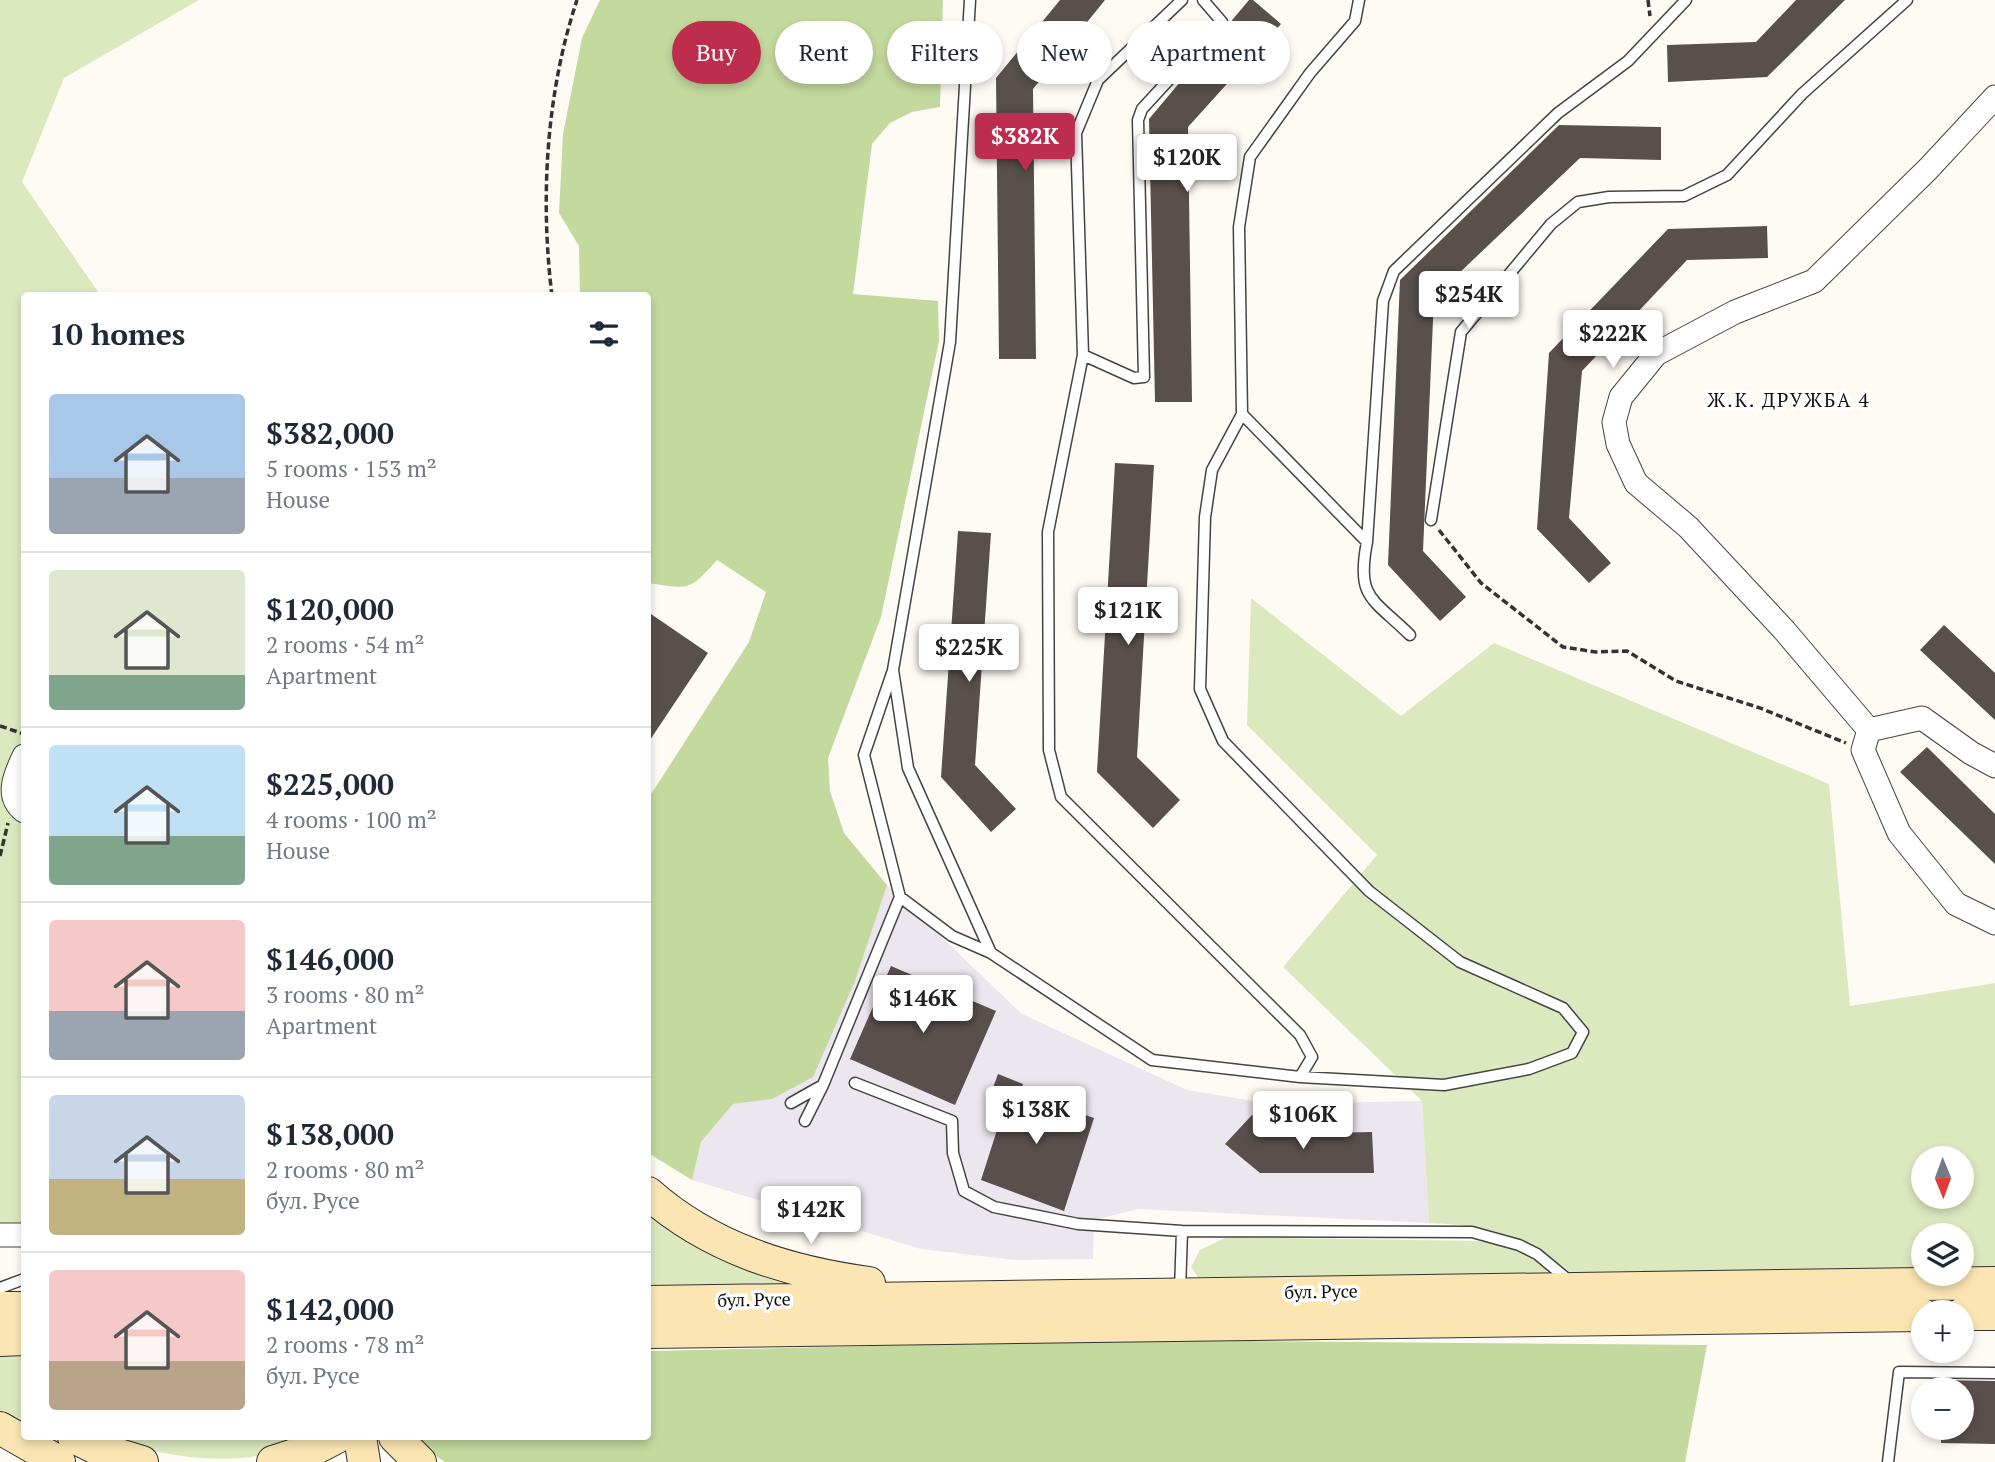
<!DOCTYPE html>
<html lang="en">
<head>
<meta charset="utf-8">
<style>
	:root { --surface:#fff; --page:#f2f2f3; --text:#1f2937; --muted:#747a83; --line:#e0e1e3; --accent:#bc2d4e }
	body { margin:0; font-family:"PT Serif",serif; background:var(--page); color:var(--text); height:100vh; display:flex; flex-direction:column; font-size:26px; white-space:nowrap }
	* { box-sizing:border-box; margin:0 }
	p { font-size:23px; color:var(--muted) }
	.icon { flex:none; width:38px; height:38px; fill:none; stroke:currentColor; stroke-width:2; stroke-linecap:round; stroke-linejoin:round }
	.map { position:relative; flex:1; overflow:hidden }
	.drawer { position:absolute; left:21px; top:292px; width:630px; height:1148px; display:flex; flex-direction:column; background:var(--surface); border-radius:7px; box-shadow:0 4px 10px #0003 }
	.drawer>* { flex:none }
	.hud { position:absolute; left:672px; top:21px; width:665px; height:63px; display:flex; gap:14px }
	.needle { width:46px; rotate:179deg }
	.fabs { position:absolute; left:1911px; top:1146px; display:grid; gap:14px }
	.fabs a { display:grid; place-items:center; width:63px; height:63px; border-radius:50%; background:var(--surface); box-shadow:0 4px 10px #0003; font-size:35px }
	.price { position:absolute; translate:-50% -60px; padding:0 16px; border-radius:7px; background:#fff; color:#222; font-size:23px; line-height:46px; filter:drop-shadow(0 2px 4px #0008) }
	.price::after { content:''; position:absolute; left:50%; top:42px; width:21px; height:16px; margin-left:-10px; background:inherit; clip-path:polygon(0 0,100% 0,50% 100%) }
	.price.current { background:var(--accent); color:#fff }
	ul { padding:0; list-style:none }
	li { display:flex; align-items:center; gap:21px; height:175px; padding:0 28px }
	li+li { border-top:2px solid var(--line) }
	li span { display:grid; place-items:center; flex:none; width:196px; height:140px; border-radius:7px; color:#555 }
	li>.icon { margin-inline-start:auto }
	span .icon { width:84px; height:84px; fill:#fffc; stroke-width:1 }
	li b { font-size:30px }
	h2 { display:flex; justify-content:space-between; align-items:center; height:84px; padding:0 28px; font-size:30px }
	.tag { padding:0 24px; border-radius:32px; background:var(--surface); box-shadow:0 4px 10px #0003; font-size:24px; line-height:63px }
	.tag.current { background:var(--accent); color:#fff }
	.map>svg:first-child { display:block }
</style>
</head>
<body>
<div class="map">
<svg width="1995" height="1462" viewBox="0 0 1995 1462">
	<rect width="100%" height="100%" fill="#fefbf5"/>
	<path fill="#ece6ee" d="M 887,885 L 1022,1014 L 1187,1090 L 1271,1104 L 1422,1101 L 1429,1223 L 1138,1209 L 1094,1220 L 1093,1259 L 1015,1260 L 921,1249 L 692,1180 L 701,1142 L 733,1104 L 772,1099 L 855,981 Z"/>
	<path fill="#dce9bf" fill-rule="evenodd" d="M 0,0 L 199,0 L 64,78 L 22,182 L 101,296 L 24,296 L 24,1233 L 0,1242 Z
		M 1251,598 L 1401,716 L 1494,643 L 1829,784 L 1850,1006 L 1995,983 L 1995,1273 L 1962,1274 L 1962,1236 L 1923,1236 L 1923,1274 L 1577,1277 C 1522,1236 1498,1226 1429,1223 L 1422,1101 L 1283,967 L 1377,855 L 1247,725 ZM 1923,1158 L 1962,1158 L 1962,1197 L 1923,1197 Z
		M 648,1205 L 817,1285 L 648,1290 Z
		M 1227,1237 L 1477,1241 C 1503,1244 1525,1250 1546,1266 L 1547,1271 L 1544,1275 L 1200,1280 L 1191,1267 L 1200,1250 Z
		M 0,1348 L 24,1348 L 24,1433 L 0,1418 Z
		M 90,1437 L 324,1437 C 297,1445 269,1456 240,1458 C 193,1462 145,1449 99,1441 Z"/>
	<path fill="#c3d99e" d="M 600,0 L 943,0 L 940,107 L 912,112 L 890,123 L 872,144 L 853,294 L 938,301 L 939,341 L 881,617 L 828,758 L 830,791 L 844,833 L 887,885 L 855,981 L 813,1077 L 772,1099 L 733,1104 L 701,1142 L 692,1180 L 648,1153 L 648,799 L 749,642 L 766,592 L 717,560 C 688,592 690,589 648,583 L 648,296 L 580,296 L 579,246 L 559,213 L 563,134 L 582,38 Z
		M 1138,1340 L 1707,1345 L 1685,1462 L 445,1462 L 408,1437 L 648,1437 L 648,1351 Z"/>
	<path fill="#59504d" d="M 1060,0 L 1105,0 L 1033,89 L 1036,359 L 999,359 L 996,78 Z
		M 1249,0 L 1253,0 L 1281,24 L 1188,127 L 1192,402 L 1155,402 L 1149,119 Z
		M 1796,0 L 1845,0 L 1767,77 L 1668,82 L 1667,45 L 1756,42 Z
		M 1559,125 L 1661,127 L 1661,160 L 1580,158 L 1434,297 L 1423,551 L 1466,597 L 1440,621 L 1388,565 L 1400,280 Z
		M 1767,226 L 1768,258 L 1687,260 L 1582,371 L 1569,518 L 1611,563 L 1589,583 L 1537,529 L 1549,353 L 1668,229 Z
		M 1115,463 L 1154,465 L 1137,757 L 1180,800 L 1153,828 L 1097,772 Z
		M 958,531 L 991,533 L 975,765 L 1016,809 L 991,832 L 941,777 Z
		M 648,612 L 708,653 L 648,743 Z
		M 1944,625 L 1995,673 L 1995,720 L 1920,650 Z
		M 1927,747 L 1995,814 L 1995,864 L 1900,772 Z
		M 891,966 L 996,1011 L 955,1105 L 850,1059 Z
		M 998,1074 L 1023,1084 L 1021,1093 L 1094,1118 L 1064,1211 L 981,1180 L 1006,1102 L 990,1096 Z
		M 1252,1115 L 1279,1134 L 1372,1132 L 1374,1173 L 1260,1173 L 1225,1144 Z
		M 1942,1380 L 1995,1381 L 1995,1444 L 1941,1443 L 1941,1428 L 1962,1428 L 1962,1390 L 1942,1390 Z"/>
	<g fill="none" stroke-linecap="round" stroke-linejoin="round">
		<g stroke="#444" stroke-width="13">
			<path id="lane" d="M 970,0 L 950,342 L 893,670 L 908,768 L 991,953 L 1152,1060 L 1300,1077 L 1312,1057 L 1300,1035 L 1061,797 L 1049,750 L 1048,532 L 1083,355 L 1076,133 L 1098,80 L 1182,0
				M 1083,355 L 1134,378 L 1144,377 L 1138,120 L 1142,109 L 1222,22 L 1203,0
				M 1242,414 L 1367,542
				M 1431,520 L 1461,332 L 1551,224 L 1578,202 L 1609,197 L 1684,196 L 1727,175 L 1802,94 L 1907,0
				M 1410,635 C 1372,598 1356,598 1367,542 L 1383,301 L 1394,271 L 1558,113 L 1628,61 L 1686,0
				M 892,673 L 864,755 L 900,897 L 952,936 L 991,953
				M 1300,1077 L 1444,1085 L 1529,1069 L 1572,1053 L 1583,1032 L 1563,1008 L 1460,962 L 1369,891 L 1223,741 L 1200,689 L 1205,517 L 1212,470 L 1242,414 L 1239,227 L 1250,157 L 1310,73 L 1355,21 L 1359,0
				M 855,1083 L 952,1121 L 953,1153 L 964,1191 L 994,1207 L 1078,1224 L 1182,1231 L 1472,1232 L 1519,1245 L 1537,1254 L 1572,1283
				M 791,1103 L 823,1085
				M 805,1121 L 823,1085 L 900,897
				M 0,1288 L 24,1279
				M 1180,1291 L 1182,1231
				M 1888,1462 L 1899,1372 L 1995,1373"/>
		</g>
		<g stroke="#444" stroke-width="25">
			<path id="street" d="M 1869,730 L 1784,630 L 1688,527 L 1636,483 L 1618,444 L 1614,422 L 1621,397 L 1656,354 L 1735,312 L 1814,281 L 1928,169 L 1995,97
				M 1869,730 L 1863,750 L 1899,833 L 1956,904 L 1995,923
				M 1869,730 L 1922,718 L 1971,753 L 1995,766
				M 24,756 C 15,775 5,796 24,811
				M 0,1235 L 24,1235"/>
		</g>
		<g stroke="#333" stroke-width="34">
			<path id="secondary" d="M 648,1193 C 710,1248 788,1272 869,1283
				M 648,1302 L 1995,1283
				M 0,1308 L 24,1308
				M 1962,1314 L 1995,1314
				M 648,1332 L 1923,1315
				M 0,1340 L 24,1339
				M 0,1428 L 59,1462
				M 74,1437 L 96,1448 L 142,1462
				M 360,1437 L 364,1462
				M 395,1437 L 420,1462
				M 273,1462 L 316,1448 L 337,1437"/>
		</g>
		<path stroke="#333" stroke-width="3.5" stroke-dasharray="7 3.5" stroke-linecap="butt" d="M 1648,0 L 1650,16
			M 552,296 C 540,199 546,93 577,0
			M 1439,530 L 1481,583 L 1563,647 L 1596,652 L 1627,651 L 1676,681 L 1760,708 L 1846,743
			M 0,726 L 24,734
			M 0,856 L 8,823"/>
		<use href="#lane" stroke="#fff" stroke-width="10"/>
		<use href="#street" stroke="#fff" stroke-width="23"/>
		<use href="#secondary" stroke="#fbe6b3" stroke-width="32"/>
	</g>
	<g text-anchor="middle" stroke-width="7" stroke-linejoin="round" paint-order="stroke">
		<g font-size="18" fill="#111" stroke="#fff">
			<text transform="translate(1321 1292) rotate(-1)" y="6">бул. Русе</text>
			<text transform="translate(754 1300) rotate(-1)" y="6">бул. Русе</text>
		</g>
		<g font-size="19" letter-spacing="2" fill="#111" stroke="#fff">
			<text x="1789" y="407">Ж.К. ДРУЖБА 4</text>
		</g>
	</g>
</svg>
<div class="fabs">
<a><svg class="needle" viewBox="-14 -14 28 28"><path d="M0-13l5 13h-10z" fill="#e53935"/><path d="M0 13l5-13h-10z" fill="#747a83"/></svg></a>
<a><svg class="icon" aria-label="layers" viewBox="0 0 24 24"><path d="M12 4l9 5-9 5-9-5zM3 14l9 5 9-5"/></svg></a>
<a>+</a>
<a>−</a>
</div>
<b class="price current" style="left:1025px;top:173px">$382K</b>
<b class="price" style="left:1187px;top:194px">$120K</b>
<b class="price" style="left:1469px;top:331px">$254K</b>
<b class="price" style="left:1613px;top:370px">$222K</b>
<b class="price" style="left:1128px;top:647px">$121K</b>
<b class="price" style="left:969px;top:684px">$225K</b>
<b class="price" style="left:923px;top:1035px">$146K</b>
<b class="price" style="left:1036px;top:1146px">$138K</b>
<b class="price" style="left:1303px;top:1151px">$106K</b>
<b class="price" style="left:811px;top:1246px">$142K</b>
<div class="hud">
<a class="tag current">Buy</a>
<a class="tag">Rent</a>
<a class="tag">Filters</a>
<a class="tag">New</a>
<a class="tag">Apartment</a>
</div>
<section class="drawer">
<h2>10 homes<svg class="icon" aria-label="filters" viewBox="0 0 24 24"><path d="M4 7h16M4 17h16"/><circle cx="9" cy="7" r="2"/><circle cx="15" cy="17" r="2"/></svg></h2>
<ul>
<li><span style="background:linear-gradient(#a9c7e8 60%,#9aa5b1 0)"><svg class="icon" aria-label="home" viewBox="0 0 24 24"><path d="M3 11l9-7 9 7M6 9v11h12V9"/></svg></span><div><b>$382,000</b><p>5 rooms · 153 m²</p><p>House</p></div></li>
<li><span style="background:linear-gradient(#dfe7d0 75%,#7fa58c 0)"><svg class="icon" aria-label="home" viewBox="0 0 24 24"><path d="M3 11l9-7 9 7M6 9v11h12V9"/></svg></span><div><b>$120,000</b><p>2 rooms · 54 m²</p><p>Apartment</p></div></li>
<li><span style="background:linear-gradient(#bfe0f5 65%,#7fa58c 0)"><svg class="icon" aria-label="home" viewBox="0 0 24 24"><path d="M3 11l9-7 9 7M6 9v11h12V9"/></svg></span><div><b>$225,000</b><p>4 rooms · 100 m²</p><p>House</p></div></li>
<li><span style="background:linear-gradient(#f6c9c9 65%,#9aa5b1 0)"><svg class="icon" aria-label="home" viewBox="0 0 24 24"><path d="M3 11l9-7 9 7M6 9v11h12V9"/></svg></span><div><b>$146,000</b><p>3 rooms · 80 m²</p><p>Apartment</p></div></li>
<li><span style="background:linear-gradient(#c9d6e8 60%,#c2b280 0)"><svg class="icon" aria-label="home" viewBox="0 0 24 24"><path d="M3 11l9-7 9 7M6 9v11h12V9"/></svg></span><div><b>$138,000</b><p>2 rooms · 80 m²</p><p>бул. Русе</p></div></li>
<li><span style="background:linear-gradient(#f6c9c9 65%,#b9a48a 0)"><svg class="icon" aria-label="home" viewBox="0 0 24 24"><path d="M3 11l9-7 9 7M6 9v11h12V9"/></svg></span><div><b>$142,000</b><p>2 rooms · 78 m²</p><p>бул. Русе</p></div></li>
</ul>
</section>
</div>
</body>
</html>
